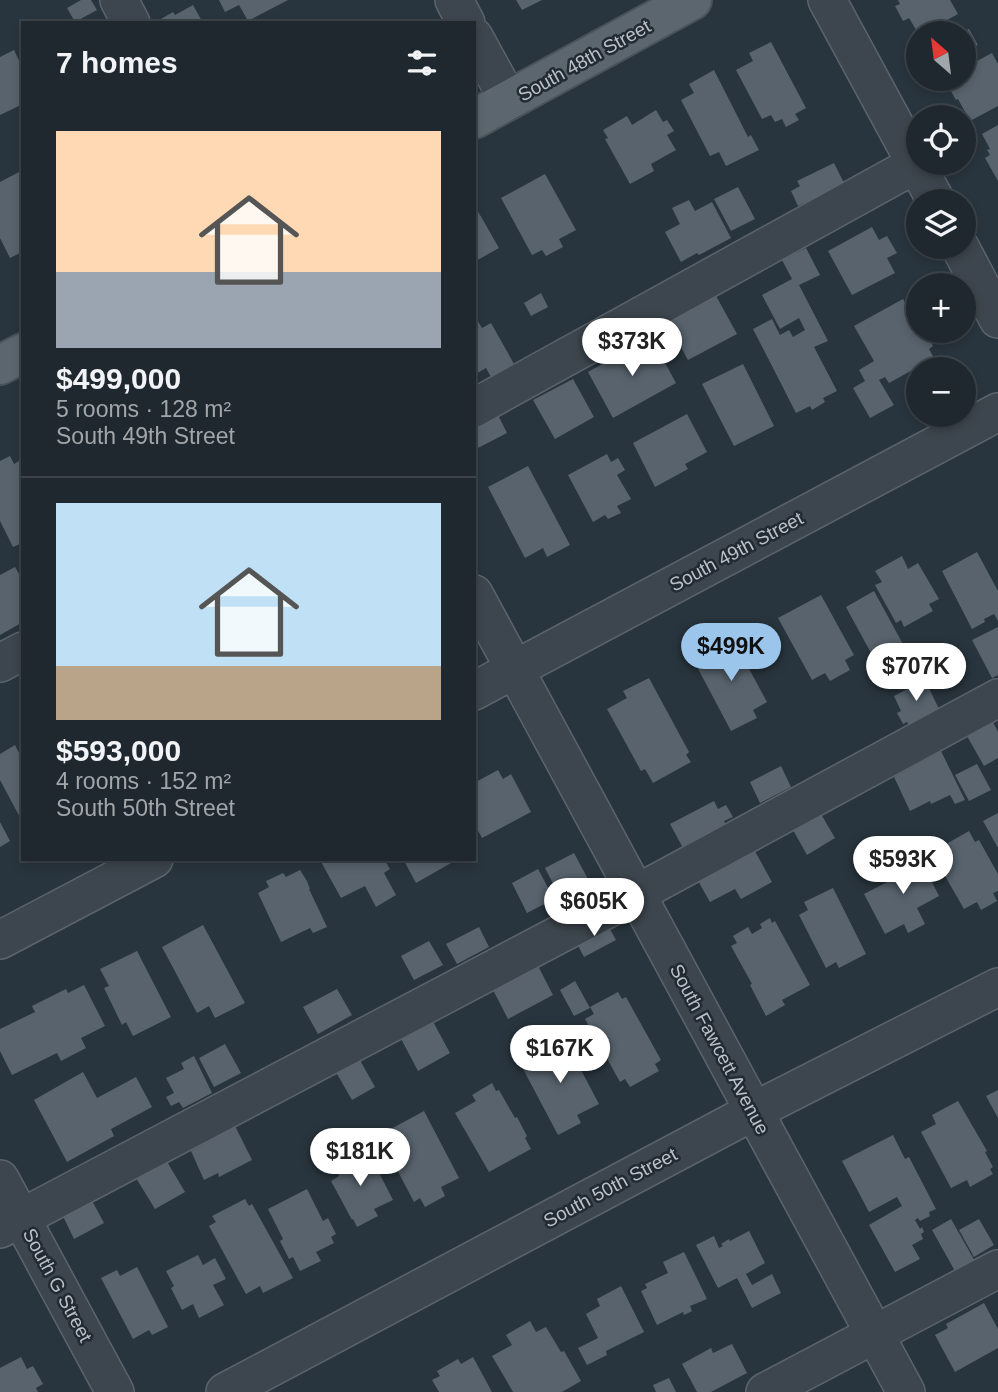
<!DOCTYPE html>
<html lang="en">
<head>
<meta charset="utf-8">
<style>
	:root { --surface:#1f282e; --page:#2c343a; --text:#f1f3f6; --muted:#a1a6aa; --line:#3c444a; --accent:#9cc5eb }
	body { margin:0; font-family:Arial,sans-serif; background:var(--page); color:var(--text); height:100vh; display:flex; flex-direction:column; font-size:26px; white-space:nowrap }
	* { box-sizing:border-box; margin:0 }
	p { font-size:23px; color:var(--muted) }
	.icon { flex:none; width:38px; height:38px; fill:none; stroke:currentColor; stroke-width:2; stroke-linecap:round; stroke-linejoin:round }
	.map { position:relative; flex:1; overflow:hidden }
	.sheet { position:absolute; left:21px; top:21px; width:455px; height:840px; display:flex; flex-direction:column; background:var(--surface); border-radius:0px; box-shadow:0 4px 10px #0003,0 0 0 2px var(--line) }
	.sheet>* { flex:none }
	.needle { width:46px; rotate:332deg }
	.fabs { position:absolute; left:906px; top:21px; display:grid; gap:14px }
	.fabs a { display:grid; place-items:center; width:70px; height:70px; border-radius:50%; background:var(--surface); box-shadow:0 4px 10px #0003,0 0 0 2px var(--line); font-size:35px }
	.price { position:absolute; translate:-50% -60px; padding:0 16px; border-radius:24px; background:#fff; color:#222; font-size:23px; line-height:46px; filter:drop-shadow(0 2px 4px #0008) }
	.price::after { content:''; position:absolute; left:50%; top:42px; width:21px; height:16px; margin-left:-10px; background:inherit; clip-path:polygon(0 0,100% 0,50% 100%) }
	.price.current { background:var(--accent); color:#111 }
	ul { padding:0; list-style:none }
	li { display:grid; align-content:center; gap:14px; height:371px; padding:0 35px }
	li+li { border-top:2px solid var(--line) }
	li span { display:grid; place-items:center; height:217px; border-radius:0px; color:#555 }
	li>.icon { margin-inline-start:auto }
	span .icon { width:126px; height:126px; fill:#fffc; stroke-width:1 }
	li b { font-size:30px }
	h2 { display:flex; justify-content:space-between; align-items:center; height:84px; padding:0 35px; font-size:30px }
	.map>svg:first-child { display:block }
</style>
</head>
<body>
<div class="map">
<svg width="998" height="1392" viewBox="0 0 998 1392">
	<rect width="100%" height="100%" fill="#29353e"/>
	<path fill="#58636d" d="M 81,0 L 91,0 L 97,10 L 75,22 L 67,8 Z
		M 219,0 L 288,0 L 248,21 L 239,5 L 225,12 Z
		M 516,0 L 542,0 L 522,10 Z
		M 898,0 L 950,0 L 958,14 L 923,33 L 918,33 L 909,18 L 903,21 L 895,6 L 900,4 Z
		M 193,5 L 203,23 L 154,23 L 173,12 L 175,15 Z
		M 969,29 L 978,45 L 964,52 L 964,33 L 961,33 Z
		M 771,42 L 806,108 L 795,114 L 799,120 L 786,127 L 782,119 L 775,122 L 771,115 L 762,119 L 736,70 L 753,61 L 749,53 Z
		M 14,50 L 23,69 L 23,104 L 0,115 L 0,57 Z
		M 992,53 L 998,64 L 998,106 L 970,121 L 958,99 L 956,100 L 944,79 L 964,79 L 964,68 Z
		M 714,70 L 748,137 L 751,135 L 759,150 L 726,166 L 719,152 L 710,156 L 681,100 L 694,93 L 689,84 Z
		M 656,110 L 663,122 L 667,120 L 674,131 L 667,135 L 676,150 L 651,164 L 654,171 L 630,184 L 605,139 L 608,138 L 603,130 L 627,116 L 632,125 Z
		M 998,125 L 998,181 L 985,158 L 990,155 L 987,150 L 990,149 L 982,134 Z
		M 834,163 L 846,187 L 811,205 L 808,201 L 798,206 L 791,191 L 800,186 L 797,181 Z
		M 23,170 L 23,260 L 20,253 L 10,258 L 0,238 L 0,182 Z
		M 545,174 L 576,230 L 559,239 L 563,247 L 546,256 L 542,250 L 532,255 L 501,198 Z
		M 738,187 L 755,219 L 731,231 L 714,199 Z
		M 689,200 L 695,211 L 712,202 L 731,238 L 699,255 L 697,253 L 681,262 L 665,232 L 680,224 L 672,208 Z
		M 476,208 L 499,248 L 474,262 L 474,209 Z
		M 872,227 L 879,240 L 887,236 L 897,253 L 887,258 L 895,273 L 852,295 L 828,251 Z
		M 806,248 L 820,275 L 799,285 L 828,341 L 814,347 L 837,391 L 823,398 L 825,402 L 812,410 L 810,406 L 796,413 L 753,329 L 772,319 L 780,335 L 789,330 L 793,337 L 805,330 L 799,318 L 780,329 L 762,295 L 792,279 L 782,260 Z
		M 541,293 L 548,307 L 531,316 L 524,303 Z
		M 715,294 L 737,334 L 688,360 L 666,320 Z
		M 903,299 L 913,317 L 919,314 L 919,331 L 925,331 L 933,346 L 929,349 L 934,358 L 889,383 L 885,377 L 879,380 L 894,405 L 870,418 L 853,388 L 865,381 L 859,370 L 874,361 L 854,326 Z
		M 476,318 L 482,328 L 491,323 L 514,364 L 491,377 L 486,368 L 474,375 L 474,319 Z
		M 651,337 L 676,383 L 613,418 L 588,372 Z
		M 743,364 L 774,426 L 734,446 L 702,384 Z
		M 573,379 L 594,417 L 555,439 L 533,400 Z
		M 495,409 L 507,433 L 476,449 L 474,445 L 474,421 Z
		M 687,414 L 707,452 L 685,464 L 688,469 L 655,487 L 633,443 Z
		M 607,454 L 611,462 L 618,458 L 625,470 L 617,475 L 631,499 L 617,506 L 621,513 L 608,519 L 605,515 L 593,522 L 568,475 Z
		M 10,456 L 14,464 L 19,461 L 23,469 L 23,551 L 20,544 L 13,547 L 0,521 L 0,461 Z
		M 528,466 L 570,545 L 547,557 L 543,548 L 525,558 L 488,487 Z
		M 977,552 L 998,591 L 998,621 L 994,614 L 984,619 L 985,622 L 972,629 L 942,571 Z
		M 902,556 L 908,569 L 918,563 L 939,599 L 929,604 L 933,611 L 904,627 L 901,620 L 896,623 L 875,585 L 882,582 L 875,571 Z
		M 15,567 L 23,581 L 23,622 L 0,635 L 0,575 Z
		M 874,591 L 916,668 L 901,676 L 897,669 L 884,677 L 846,607 Z
		M 821,595 L 854,655 L 845,660 L 850,670 L 830,681 L 825,673 L 812,680 L 778,618 Z
		M 998,627 L 998,675 L 992,678 L 972,640 Z
		M 722,638 L 725,646 L 734,641 L 767,702 L 753,710 L 757,718 L 731,731 L 695,663 L 703,658 L 699,651 Z
		M 649,678 L 689,752 L 686,755 L 691,762 L 653,783 L 645,769 L 641,771 L 607,709 L 627,698 L 623,691 Z
		M 925,680 L 939,709 L 909,725 L 907,722 L 903,724 L 897,713 L 901,711 L 894,696 Z
		M 993,722 L 998,732 L 998,758 L 984,766 L 967,736 Z
		M 15,745 L 19,753 L 23,751 L 23,823 L 0,780 L 0,754 Z
		M 941,751 L 965,800 L 955,804 L 950,795 L 931,804 L 930,801 L 910,811 L 894,777 Z
		M 977,764 L 991,790 L 969,801 L 955,775 Z
		M 781,766 L 791,787 L 760,803 L 750,782 Z
		M 498,770 L 503,779 L 511,774 L 531,812 L 482,838 L 474,823 L 474,783 Z
		M 714,801 L 718,809 L 726,805 L 733,817 L 724,821 L 726,825 L 683,848 L 670,824 Z
		M 998,813 L 998,848 L 983,821 Z
		M 821,814 L 835,838 L 807,855 L 793,830 Z
		M 0,822 L 10,841 L 0,847 Z
		M 969,831 L 975,842 L 979,840 L 998,874 L 998,891 L 993,893 L 997,901 L 981,910 L 977,902 L 964,909 L 937,862 L 947,857 L 941,847 Z
		M 751,844 L 772,882 L 741,899 L 735,889 L 710,902 L 693,872 Z
		M 574,853 L 589,881 L 560,897 L 545,868 Z
		M 918,854 L 939,896 L 917,908 L 925,924 L 908,933 L 904,924 L 885,934 L 864,894 L 895,878 L 890,868 Z
		M 323,859 L 384,859 L 390,869 L 384,873 L 396,895 L 376,907 L 365,886 L 341,898 L 320,860 Z
		M 403,859 L 449,859 L 451,863 L 416,883 Z
		M 538,869 L 554,899 L 527,913 L 512,883 Z
		M 300,870 L 307,881 L 310,889 L 309,889 L 327,927 L 313,933 L 310,928 L 281,942 L 258,893 L 269,887 L 266,881 L 283,873 L 286,877 Z
		M 833,888 L 866,954 L 839,968 L 836,962 L 826,968 L 799,915 L 808,910 L 804,902 Z
		M 770,918 L 772,923 L 775,921 L 810,985 L 782,1000 L 785,1005 L 766,1016 L 750,985 L 752,984 L 731,946 L 737,943 L 733,936 L 748,927 L 752,934 L 762,928 L 760,924 Z
		M 605,920 L 616,940 L 584,957 L 573,936 Z
		M 203,925 L 245,1003 L 215,1018 L 209,1006 L 197,1013 L 162,947 Z
		M 479,927 L 489,947 L 457,964 L 446,944 Z
		M 429,941 L 443,965 L 414,980 L 401,956 Z
		M 137,951 L 171,1017 L 133,1036 L 126,1022 L 122,1025 L 104,988 L 109,986 L 100,969 Z
		M 536,962 L 553,995 L 508,1019 L 491,986 Z
		M 575,981 L 590,1008 L 574,1016 L 560,990 Z
		M 84,985 L 105,1026 L 81,1038 L 86,1048 L 61,1061 L 57,1053 L 12,1075 L 0,1051 L 0,1029 L 35,1012 L 32,1006 L 66,989 L 68,993 Z
		M 337,989 L 352,1015 L 318,1034 L 303,1007 Z
		M 618,992 L 622,999 L 626,997 L 661,1060 L 655,1064 L 659,1071 L 630,1087 L 625,1079 L 620,1082 L 585,1019 L 594,1014 L 590,1007 Z
		M 430,1016 L 450,1053 L 418,1071 L 398,1033 Z
		M 563,1036 L 599,1104 L 577,1115 L 581,1123 L 558,1135 L 522,1067 L 539,1058 L 535,1051 Z
		M 225,1044 L 241,1073 L 214,1087 L 199,1058 Z
		M 356,1053 L 375,1087 L 352,1100 L 333,1067 Z
		M 194,1056 L 212,1093 L 183,1108 L 179,1102 L 171,1106 L 166,1097 L 174,1093 L 166,1078 L 184,1069 L 181,1063 Z
		M 83,1072 L 97,1098 L 136,1077 L 152,1107 L 111,1129 L 114,1136 L 67,1162 L 34,1100 Z
		M 492,1083 L 496,1091 L 499,1090 L 515,1118 L 517,1117 L 527,1136 L 525,1138 L 531,1149 L 489,1172 L 455,1113 L 476,1101 L 472,1095 Z
		M 998,1090 L 998,1118 L 986,1096 Z
		M 958,1101 L 987,1151 L 985,1152 L 993,1167 L 990,1169 L 993,1174 L 970,1187 L 967,1180 L 951,1188 L 921,1132 L 936,1124 L 932,1115 Z
		M 424,1111 L 459,1178 L 441,1187 L 445,1196 L 425,1207 L 420,1198 L 414,1202 L 383,1143 L 393,1137 L 389,1130 Z
		M 234,1124 L 252,1160 L 219,1177 L 218,1173 L 204,1180 L 191,1151 L 202,1145 L 200,1141 Z
		M 893,1135 L 905,1159 L 909,1157 L 936,1209 L 929,1212 L 930,1216 L 920,1221 L 918,1218 L 915,1220 L 920,1229 L 922,1227 L 924,1232 L 921,1234 L 923,1239 L 912,1245 L 920,1259 L 895,1272 L 869,1225 L 902,1206 L 897,1197 L 869,1212 L 842,1161 Z
		M 359,1151 L 365,1163 L 372,1159 L 393,1200 L 374,1209 L 378,1216 L 357,1227 L 353,1219 L 352,1220 L 331,1181 L 339,1176 L 333,1165 Z
		M 166,1160 L 185,1192 L 155,1209 L 136,1178 Z
		M 307,1189 L 323,1221 L 328,1218 L 336,1234 L 331,1237 L 334,1243 L 316,1252 L 321,1261 L 300,1271 L 293,1257 L 289,1259 L 280,1241 L 283,1239 L 268,1209 Z
		M 89,1195 L 104,1223 L 74,1239 L 60,1210 Z
		M 245,1199 L 249,1206 L 252,1204 L 293,1278 L 263,1293 L 260,1286 L 246,1294 L 209,1226 L 216,1222 L 212,1216 Z
		M 951,1219 L 976,1263 L 956,1273 L 932,1230 Z
		M 979,1219 L 994,1245 L 974,1257 L 959,1230 Z
		M 749,1231 L 765,1263 L 746,1274 L 752,1285 L 772,1274 L 781,1293 L 752,1308 L 737,1278 L 718,1288 L 696,1245 L 714,1236 L 719,1248 L 723,1246 L 721,1244 L 729,1239 L 730,1241 Z
		M 684,1252 L 707,1299 L 690,1306 L 692,1311 L 684,1315 L 683,1312 L 657,1325 L 641,1291 L 647,1288 L 645,1284 L 668,1273 L 663,1262 Z
		M 198,1255 L 203,1265 L 215,1258 L 226,1279 L 213,1285 L 224,1305 L 199,1318 L 193,1304 L 182,1310 L 171,1288 L 174,1286 L 166,1271 Z
		M 137,1267 L 168,1327 L 152,1335 L 149,1330 L 133,1339 L 101,1278 L 117,1270 L 120,1276 Z
		M 621,1286 L 644,1332 L 606,1351 L 607,1355 L 587,1365 L 578,1348 L 598,1338 L 586,1314 L 600,1306 L 597,1299 Z
		M 984,1303 L 998,1329 L 998,1348 L 955,1372 L 935,1335 L 948,1328 L 946,1324 Z
		M 530,1321 L 536,1332 L 546,1327 L 561,1352 L 564,1351 L 581,1381 L 562,1392 L 513,1392 L 492,1356 L 512,1345 L 506,1335 Z
		M 732,1344 L 747,1373 L 711,1392 L 697,1392 L 682,1364 L 711,1348 L 713,1353 Z
		M 21,1357 L 27,1369 L 33,1366 L 43,1384 L 36,1388 L 38,1392 L 0,1392 L 0,1368 Z
		M 473,1357 L 492,1392 L 439,1392 L 432,1380 L 440,1376 L 437,1371 L 458,1359 L 461,1364 Z
		M 669,1378 L 676,1392 L 656,1392 L 653,1385 Z"/>
	<g fill="none" stroke-linecap="round" stroke-linejoin="round">
		<g stroke="#5b646c" stroke-width="40">
			<path id="minor" d="M 119,0 L 131,23
				M 454,0 L 466,23
				M 827,0 L 936,201
				M 474,37 L 509,101
				M 960,247 L 998,319
				M 474,408 L 916,164
				M 474,594 L 906,1392
				M 0,663 L 23,651
				M 474,691 L 998,412
				M 0,940 L 154,859
				M 0,1179 L 115,1392
				M 0,1229 L 636,894 L 998,698
				M 225,1392 L 754,1111 L 998,987
				M 765,1392 L 998,1269"/>
		</g>
		<g stroke="#4a525a" stroke-width="42">
			<path id="major" d="M 474,119 L 692,0
				M 0,365 L 23,353"/>
		</g>
		<use href="#minor" stroke="#3d464e" stroke-width="37"/>
		<use href="#major" stroke="#5b666e" stroke-width="38"/>
	</g>
	<g text-anchor="middle" stroke-width="5" stroke-linejoin="round" paint-order="stroke">
		<g font-size="19" fill="#bac1c9" stroke="#222b33">
			<text transform="translate(584 60) rotate(-29)" y="7">South 48th Street</text>
			<text transform="translate(736 551) rotate(-28)" y="7">South 49th Street</text>
			<text transform="translate(720 1049) rotate(62)" y="7">South Fawcett Avenue</text>
			<text transform="translate(610 1187) rotate(-28)" y="7">South 50th Street</text>
			<text transform="translate(58 1285) rotate(62)" y="7">South G Street</text>
		</g>
	</g>
</svg>
<div class="fabs">
<a><svg class="needle" viewBox="-14 -14 28 28"><path d="M0-13l5 13h-10z" fill="#e53935"/><path d="M0 13l5-13h-10z" fill="#a1a6aa"/></svg></a>
<a><svg class="icon" aria-label="locate" viewBox="0 0 24 24"><circle cx="12" cy="12" r="6"/><path d="M12 2v4M12 18v4M2 12h4M18 12h4"/></svg></a>
<a><svg class="icon" aria-label="layers" viewBox="0 0 24 24"><path d="M12 4l9 5-9 5-9-5zM3 14l9 5 9-5"/></svg></a>
<a>+</a>
<a>−</a>
</div>
<b class="price" style="left:632px;top:378px">$373K</b>
<b class="price current" style="left:731px;top:683px">$499K</b>
<b class="price" style="left:916px;top:703px">$707K</b>
<b class="price" style="left:903px;top:896px">$593K</b>
<b class="price" style="left:594px;top:938px">$605K</b>
<b class="price" style="left:560px;top:1085px">$167K</b>
<b class="price" style="left:360px;top:1188px">$181K</b>
<section class="sheet">
<h2>7 homes<svg class="icon" aria-label="filters" viewBox="0 0 24 24"><path d="M4 7h16M4 17h16"/><circle cx="9" cy="7" r="2"/><circle cx="15" cy="17" r="2"/></svg></h2>
<ul>
<li><span style="background:linear-gradient(#ffd9b3 65%,#9aa5b1 0)"><svg class="icon" aria-label="home" viewBox="0 0 24 24"><path d="M3 11l9-7 9 7M6 9v11h12V9"/></svg></span><div><b>$499,000</b><p>5 rooms · 128 m²</p><p>South 49th Street</p></div></li>
<li><span style="background:linear-gradient(#bfe0f5 75%,#b9a48a 0)"><svg class="icon" aria-label="home" viewBox="0 0 24 24"><path d="M3 11l9-7 9 7M6 9v11h12V9"/></svg></span><div><b>$593,000</b><p>4 rooms · 152 m²</p><p>South 50th Street</p></div></li>
</ul>
</section>
</div>
</body>
</html>
